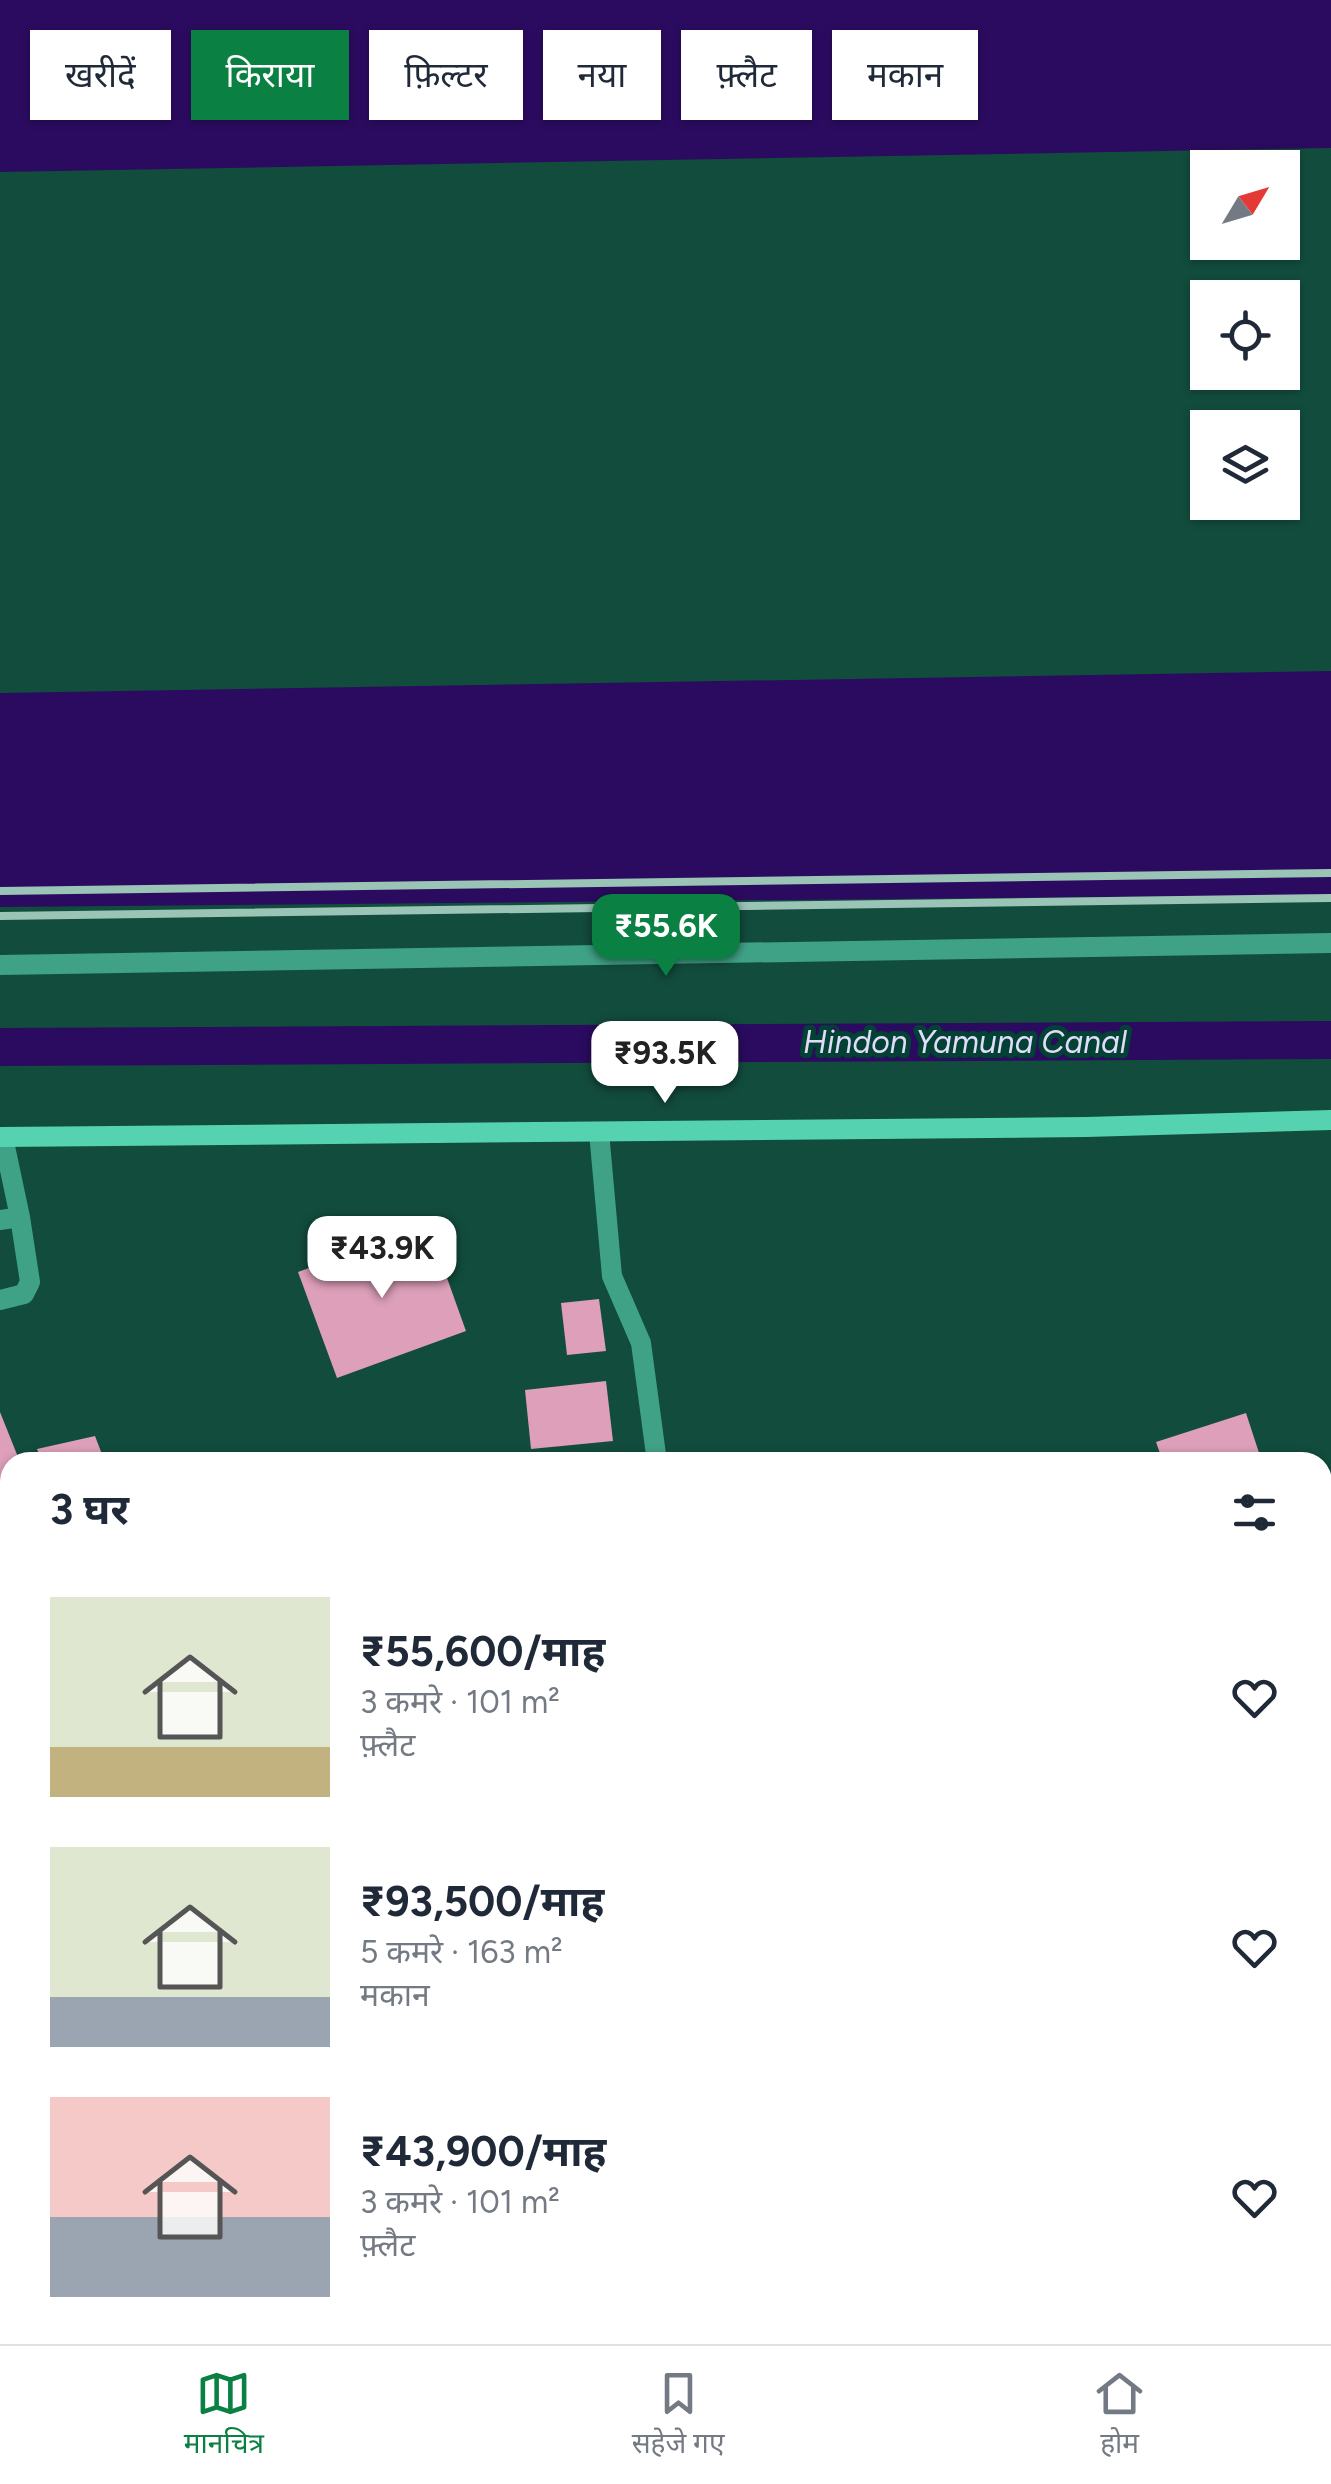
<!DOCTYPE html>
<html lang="hi">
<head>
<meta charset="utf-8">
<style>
	:root { --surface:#fff; --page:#f6f6f7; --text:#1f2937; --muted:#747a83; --line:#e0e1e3; --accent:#0b8043 }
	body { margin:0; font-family:Figtree,"Noto Sans Devanagari",sans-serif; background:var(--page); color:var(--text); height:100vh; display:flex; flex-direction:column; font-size:38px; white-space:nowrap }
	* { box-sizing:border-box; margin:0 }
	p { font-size:32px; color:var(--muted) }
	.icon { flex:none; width:55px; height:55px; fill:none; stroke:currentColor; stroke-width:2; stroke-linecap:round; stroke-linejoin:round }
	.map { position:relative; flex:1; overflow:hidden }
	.details { position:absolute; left:0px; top:1452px; width:1332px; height:892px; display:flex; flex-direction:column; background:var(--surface); border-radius:30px 30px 0 0; box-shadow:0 2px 8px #0004 }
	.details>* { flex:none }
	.guide { position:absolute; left:30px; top:30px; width:1272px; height:90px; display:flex; gap:20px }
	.needle { width:65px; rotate:52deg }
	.buttons { position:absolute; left:1190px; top:150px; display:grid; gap:20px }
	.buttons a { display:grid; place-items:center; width:110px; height:110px; border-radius:0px; background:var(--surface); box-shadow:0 2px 8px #0004; font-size:50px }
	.price { position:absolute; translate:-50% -85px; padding:0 22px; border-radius:20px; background:#fff; color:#222; font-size:32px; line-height:65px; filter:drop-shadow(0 2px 5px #0008) }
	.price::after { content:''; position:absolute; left:50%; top:60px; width:30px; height:22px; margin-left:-15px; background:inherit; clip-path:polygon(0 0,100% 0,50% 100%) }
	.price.current { background:var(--accent); color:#fff }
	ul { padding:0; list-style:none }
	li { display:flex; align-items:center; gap:30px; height:250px; padding:0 50px }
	li span { display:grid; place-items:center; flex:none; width:280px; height:200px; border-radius:0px; color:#555 }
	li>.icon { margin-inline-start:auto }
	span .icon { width:120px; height:120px; fill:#fffc; stroke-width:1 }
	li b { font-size:42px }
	h2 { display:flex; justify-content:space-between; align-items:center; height:120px; padding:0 50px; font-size:42px }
	.tag { padding:0 35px; border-radius:0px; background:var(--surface); box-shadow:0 2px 8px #0004; font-size:35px; line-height:90px }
	.tag.current { background:var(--accent); color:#fff }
	.tab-bar { display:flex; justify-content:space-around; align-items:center; height:140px; border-top:2px solid var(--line); background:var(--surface); font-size:28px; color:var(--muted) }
	.tab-bar a { display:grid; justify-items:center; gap:5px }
	.tab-bar .current { color:var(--accent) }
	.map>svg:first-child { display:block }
</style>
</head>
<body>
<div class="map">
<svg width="1331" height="2344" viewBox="0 0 1331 2344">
	<rect width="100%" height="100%" fill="#124c3d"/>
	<path fill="#135847" d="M 0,1625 L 10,1647 L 10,1840 L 0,1842 Z"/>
	<path fill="#2b0b5f" d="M 0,0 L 1331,0 L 1331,148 L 0,172 Z
		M 1331,671 L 1331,895 L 0,907 L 0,693 Z"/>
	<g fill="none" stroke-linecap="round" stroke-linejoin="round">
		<path stroke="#2b0b5f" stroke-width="38" d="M 0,1047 L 1331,1040"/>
	</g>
	<path fill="#dd9fb9" d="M 428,1225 L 466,1331 L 337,1378 L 298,1272 Z
		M 599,1299 L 606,1351 L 567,1355 L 561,1303 Z
		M 606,1381 L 613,1441 L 531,1449 L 525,1390 Z
		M 0,1412 L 20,1462 L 10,1462 L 10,1540 L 0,1546 Z
		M 1246,1413 L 1262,1462 L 1163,1462 L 1156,1442 Z
		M 95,1436 L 105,1462 L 42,1462 L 37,1449 Z
		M 1322,2091 L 1331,2093 L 1331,2124 L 1322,2123 Z
		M 1322,2158 L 1331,2159 L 1331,2191 L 1322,2189 Z
		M 1165,2335 L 1280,2335 L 1279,2344 L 1164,2344 Z"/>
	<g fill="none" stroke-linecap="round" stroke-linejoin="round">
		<path stroke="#3fa287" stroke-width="20" d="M 0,1657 L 10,1684
			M 0,1749 L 10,1740"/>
		<path stroke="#3fa287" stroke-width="20" d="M 0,965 L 1331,943
			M 599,1132 L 612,1276 L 641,1343 L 657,1462
			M 3,1137 L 20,1217
			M 0,1220 L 20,1217 L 30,1282 L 24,1294 L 0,1300
			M 1322,1923 L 1331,1924
			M 0,2044 L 10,2037
			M 234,2335 L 422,2338"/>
		<path stroke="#55d3b0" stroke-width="20" d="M 0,1137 L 1086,1127 L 1331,1120"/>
		<path stroke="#9ac4b6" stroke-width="8" d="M 0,891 L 1331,873
			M 0,916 L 1331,898"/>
	</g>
	<g text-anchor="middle" stroke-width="10" stroke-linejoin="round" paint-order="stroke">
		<g font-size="32" font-style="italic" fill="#e0dcf9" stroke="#024133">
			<text x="965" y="1053">Hindon Yamuna Canal</text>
		</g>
	</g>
</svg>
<div class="buttons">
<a><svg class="needle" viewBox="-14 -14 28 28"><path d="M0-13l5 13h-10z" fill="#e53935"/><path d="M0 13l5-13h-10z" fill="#747a83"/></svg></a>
<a><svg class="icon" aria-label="locate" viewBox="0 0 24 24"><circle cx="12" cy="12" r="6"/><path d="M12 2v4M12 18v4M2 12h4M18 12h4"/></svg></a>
<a><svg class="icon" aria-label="layers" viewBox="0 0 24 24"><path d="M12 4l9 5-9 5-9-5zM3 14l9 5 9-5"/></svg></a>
</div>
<b class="price current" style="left:666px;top:979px">₹55.6K</b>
<b class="price" style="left:665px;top:1106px">₹93.5K</b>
<b class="price" style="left:382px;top:1301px">₹43.9K</b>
<div class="guide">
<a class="tag">खरीदें</a>
<a class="tag current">किराया</a>
<a class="tag">फ़िल्टर</a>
<a class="tag">नया</a>
<a class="tag">फ़्लैट</a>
<a class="tag">मकान</a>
</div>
<section class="details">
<h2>3 घर<svg class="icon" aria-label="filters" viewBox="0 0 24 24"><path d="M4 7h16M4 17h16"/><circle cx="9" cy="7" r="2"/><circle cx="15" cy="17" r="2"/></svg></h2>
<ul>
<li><span style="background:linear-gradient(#dfe7d0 75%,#c2b280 0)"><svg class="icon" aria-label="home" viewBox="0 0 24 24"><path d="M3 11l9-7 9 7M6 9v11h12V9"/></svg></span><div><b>₹55,600/माह</b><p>3 कमरे · 101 m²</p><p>फ़्लैट</p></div><svg class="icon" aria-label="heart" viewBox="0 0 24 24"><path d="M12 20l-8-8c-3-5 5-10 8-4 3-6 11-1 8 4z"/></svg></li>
<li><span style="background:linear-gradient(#dfe7d0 75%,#9aa5b1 0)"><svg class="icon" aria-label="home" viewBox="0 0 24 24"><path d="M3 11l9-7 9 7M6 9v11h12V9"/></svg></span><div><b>₹93,500/माह</b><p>5 कमरे · 163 m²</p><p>मकान</p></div><svg class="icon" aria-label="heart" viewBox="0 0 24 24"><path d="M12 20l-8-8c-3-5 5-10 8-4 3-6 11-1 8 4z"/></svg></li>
<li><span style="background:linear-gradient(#f6c9c9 60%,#9aa5b1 0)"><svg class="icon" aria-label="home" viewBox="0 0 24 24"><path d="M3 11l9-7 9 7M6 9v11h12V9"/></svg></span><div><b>₹43,900/माह</b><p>3 कमरे · 101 m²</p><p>फ़्लैट</p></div><svg class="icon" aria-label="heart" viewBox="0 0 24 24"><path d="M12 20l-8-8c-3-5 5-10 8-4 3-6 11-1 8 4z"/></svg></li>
</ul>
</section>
</div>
<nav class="tab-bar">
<a class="current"><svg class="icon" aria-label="map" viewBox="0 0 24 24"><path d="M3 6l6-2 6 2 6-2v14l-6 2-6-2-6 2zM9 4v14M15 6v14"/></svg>मानचित्र</a>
<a><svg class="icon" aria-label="saved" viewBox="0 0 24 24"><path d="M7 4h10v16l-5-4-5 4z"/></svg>सहेजे गए</a>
<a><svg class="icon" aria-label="home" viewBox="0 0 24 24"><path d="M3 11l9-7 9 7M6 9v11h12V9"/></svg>होम</a>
</nav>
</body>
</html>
